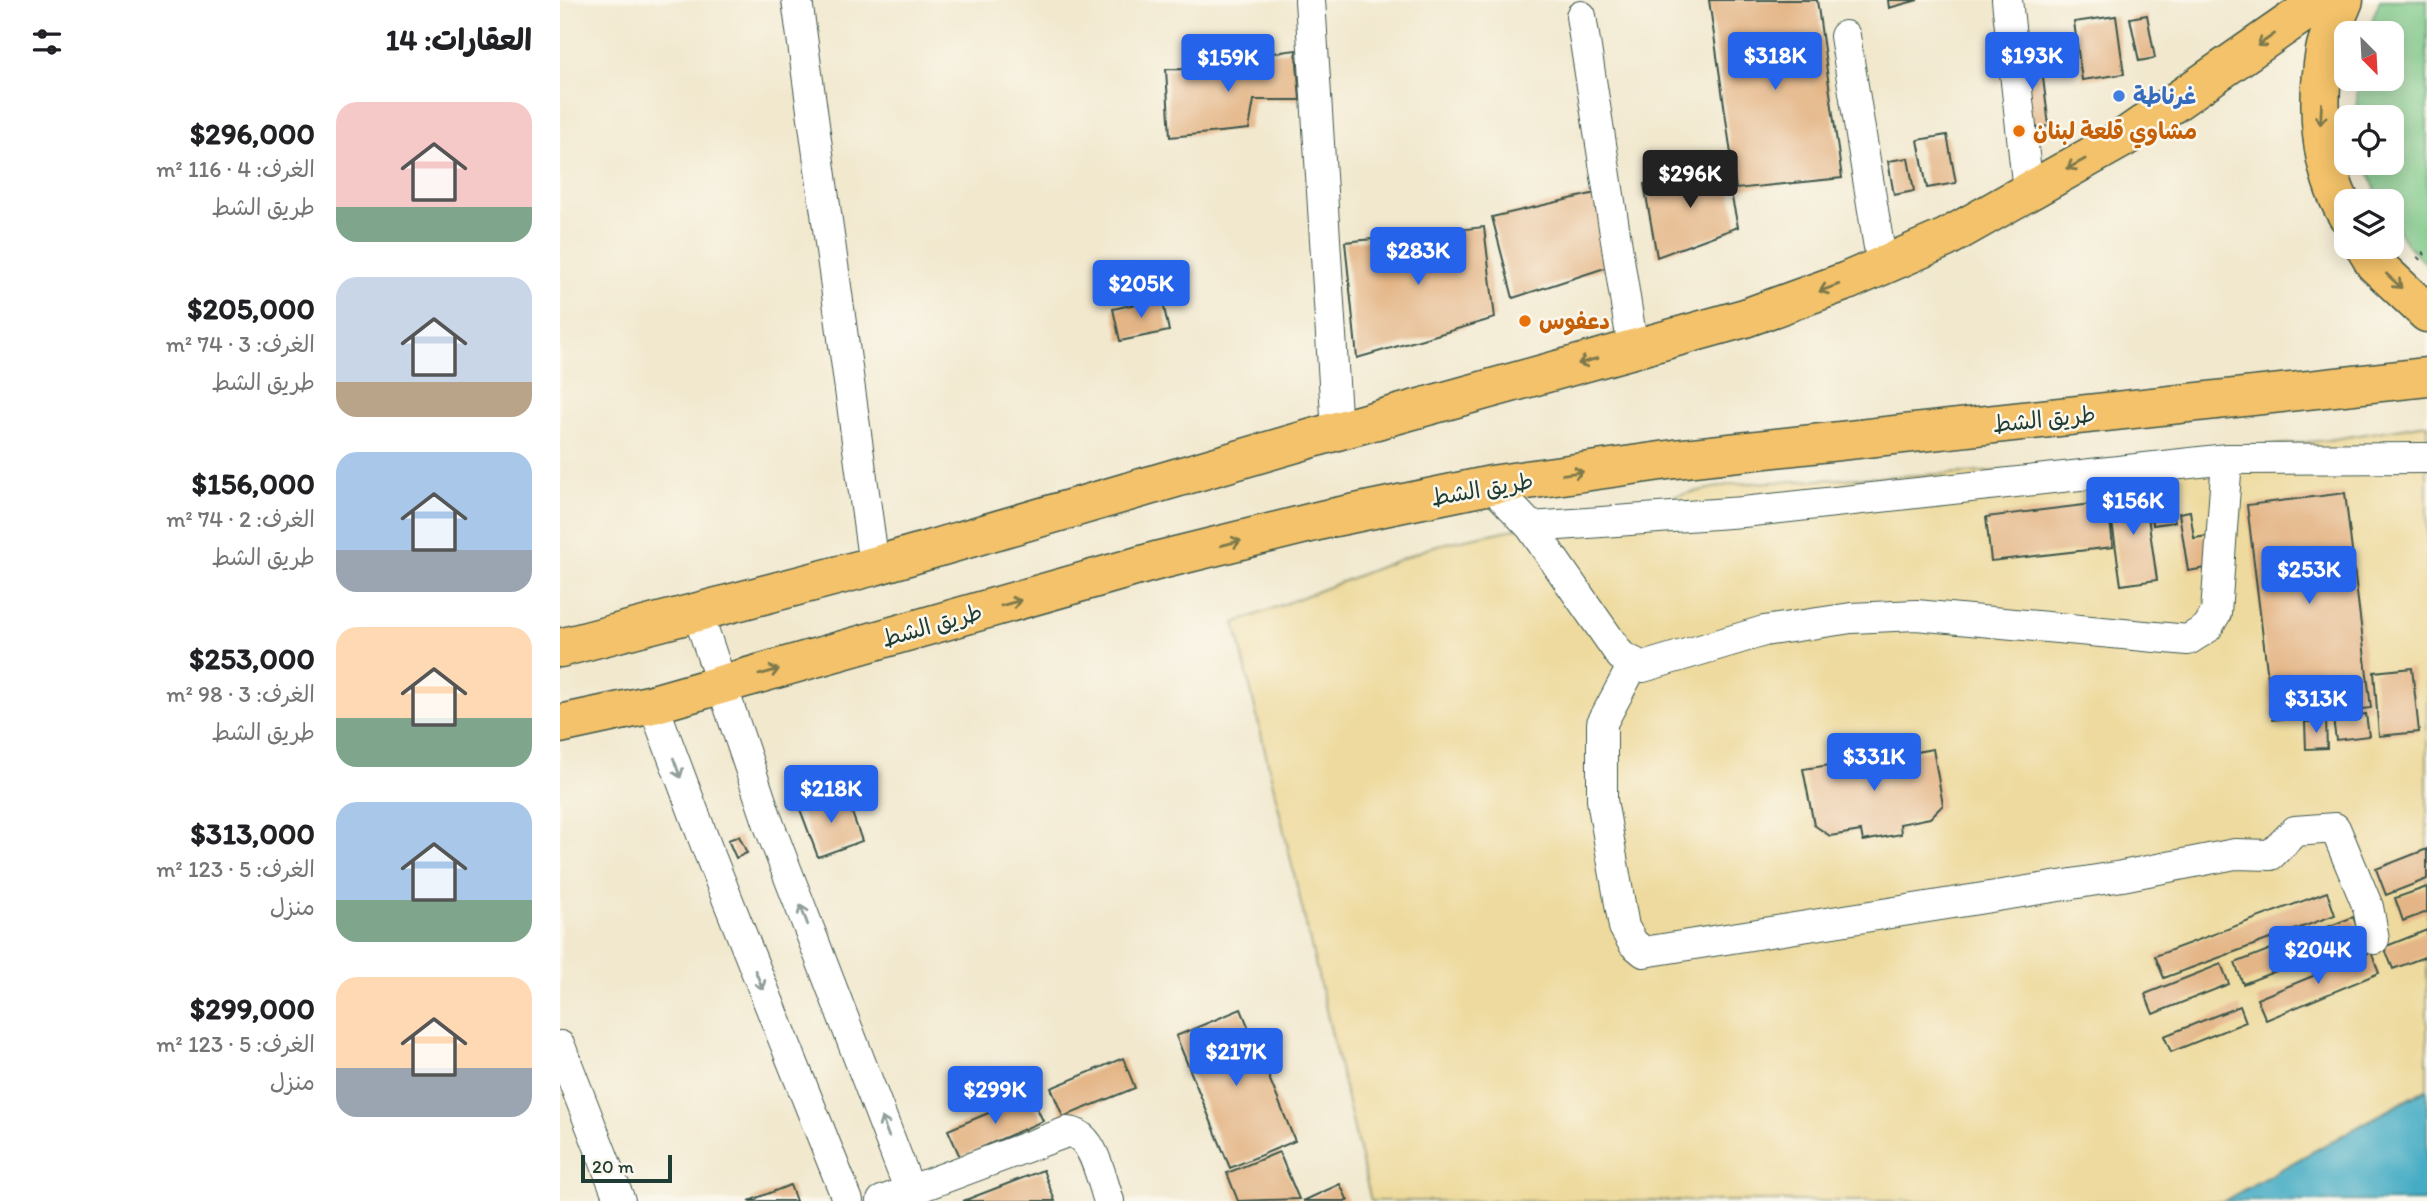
<!DOCTYPE html>
<html lang="ar">
<head>
<meta charset="utf-8">
<style>
	:root { --surface:#fff; --page:#f2f2f2; --text:#202124; --muted:#757577; --accent:#2563eb }
	body { margin:0; font-family:Itim,"Playpen Sans Arabic",sans-serif; background:var(--page); color:var(--text); direction:rtl; height:100vh; display:flex; flex-direction:column; font-size:26px; white-space:nowrap }
	* { box-sizing:border-box; margin:0 }
	p { font-size:23px; color:var(--muted) }
	.icon { flex:none; width:38px; height:38px; fill:none; stroke:currentColor; stroke-width:2; stroke-linecap:round; stroke-linejoin:round }
	.map { position:relative; flex:1; overflow:hidden; direction:ltr }
	.side { display:flex; flex-direction:column; background:var(--surface); width:560px }
	.side>* { flex:none }
	.needle { width:46px; rotate:156deg }
	.buttons { position:absolute; left:1774px; top:21px; display:grid; gap:14px }
	.buttons a { display:grid; place-items:center; width:70px; height:70px; border-radius:14px; background:var(--surface); box-shadow:0 4px 18px #0003; font-size:35px }
	.scale { position:absolute; left:21px; bottom:18px; width:91px; box-sizing:border-box; padding-left:7px; border:4px solid #1f3d34; border-top:0; font-size:19px; line-height:24px; white-space:nowrap; color:#1f3d34; -webkit-text-stroke:5px #fbf7ec; paint-order:stroke }
	.price { position:absolute; translate:-50% -60px; padding:0 16px; border-radius:7px; background:var(--accent); color:#fff; font-size:23px; line-height:46px; filter:drop-shadow(0 2px 4px #0008) }
	.price::after { content:''; position:absolute; left:50%; top:42px; width:21px; height:16px; margin-left:-10px; background:inherit; clip-path:polygon(0 0,100% 0,50% 100%) }
	.price.active { background:#222; color:#fff }
	ul { padding:0; list-style:none }
	li { display:flex; align-items:center; gap:21px; height:175px; padding:0 28px }
	li span { display:grid; place-items:center; flex:none; width:196px; height:140px; border-radius:21px; color:#555 }
	li>.icon { margin-inline-start:auto }
	span .icon { width:84px; height:84px; fill:#fffc; stroke-width:1 }
	li b { font-size:30px }
	h2 { display:flex; justify-content:space-between; align-items:center; height:84px; padding:0 28px; font-size:30px }
	main { display:flex; flex:1; min-height:0 }
	.map>svg:first-child { display:block }
</style>
</head>
<body>
<main>
<div class="map">
<svg width="1867" height="1201" viewBox="0 0 1867 1201">
	<rect width="100%" height="100%" fill="#fbf7ec"/>
	<filter id="ink" filterUnits="userSpaceOnUse"><feTurbulence type="fractalNoise" baseFrequency=".0143" numOctaves="2"/><feDisplacementMap in="SourceGraphic" scale="14" xChannelSelector="R" yChannelSelector="G"/><feConvolveMatrix kernelMatrix="1 2 1 2 8 2 1 2 1" color-interpolation-filters="sRGB"/></filter>
	<filter id="wash" filterUnits="userSpaceOnUse"><feTurbulence type="fractalNoise" baseFrequency=".00686" numOctaves="4" result="noise"/><feDisplacementMap in="SourceGraphic" scale="28" xChannelSelector="R" yChannelSelector="G"/><feGaussianBlur stdDeviation="1.57" result="paint"/><feColorMatrix in="noise" values="0 0 0 0 0 0 0 0 0 0 0 0 0 0 0 0 0 1.4 0 .05"/><feComposite in="paint" operator="in"/></filter>
	<g filter="url(#wash)">
		<rect width="100%" height="100%" fill="#f1e8ce"/>
		<path fill="#7cc887" stroke="#4e825e" stroke-width="2" d="M 1820,0 L 1867,0 L 1867,264 C 1846,248 1832,227 1832,201 L 1819,201 L 1806,163 L 1832,163 L 1832,117 L 1796,117 L 1798,79 L 1832,79 L 1832,33 L 1807,33 Z"/>
		<path fill="#eeda9e" stroke="#868c69" stroke-width="2" d="M 1867,424 L 1867,1088 L 1663,1201 L 811,1201 L 675,623 L 877,545 L 1173,484 L 1447,471 L 1768,440 Z"/>
		<path fill="#45acc4" stroke="#32747c" stroke-width="2" d="M 1867,1089 L 1867,1201 L 1664,1201 Z"/>
		<g id="blocks">
			<path fill="#e4b687" d="M 1149,0 L 1257,0 L 1282,178 L 1176,189 Z
				M 1328,0 L 1358,0 L 1329,8 Z
				M 1587,15 L 1595,58 L 1579,61 L 1570,18 Z
				M 1556,16 L 1564,74 L 1522,80 L 1514,22 Z
				M 736,50 L 740,100 L 694,100 L 689,129 L 610,137 L 606,69 L 686,70 L 689,56 Z
				M 1480,54 L 1489,126 L 1464,129 L 1455,57 Z
				M 1387,135 L 1396,183 L 1367,188 L 1358,140 Z
				M 1348,158 L 1354,191 L 1334,195 L 1328,161 Z
				M 1166,169 L 1178,227 L 1097,257 L 1084,184 Z
				M 1040,192 L 1054,265 L 953,298 L 932,217 Z
				M 924,227 L 935,318 L 797,358 L 785,242 Z
				M 602,298 L 609,331 L 560,341 L 553,309 Z
				M 1610,487 L 1615,522 L 1593,525 L 1589,490 Z
				M 1584,489 L 1597,580 L 1561,585 L 1548,494 Z
				M 1785,493 L 1811,708 L 1713,720 L 1687,505 Z
				M 1548,502 L 1553,547 L 1431,561 L 1426,517 Z
				M 1630,511 L 1634,538 L 1648,536 L 1652,567 L 1628,571 L 1619,513 Z
				M 1852,668 L 1859,732 L 1819,736 L 1814,672 Z
				M 1806,714 L 1809,736 L 1776,740 L 1773,719 Z
				M 1766,721 L 1767,748 L 1746,749 L 1745,722 Z
				M 1320,748 L 1327,752 L 1328,757 L 1373,749 L 1383,805 L 1370,818 L 1340,824 L 1341,834 L 1303,841 L 1301,831 L 1270,836 L 1254,825 L 1243,769 L 1290,762 L 1294,754 Z
				M 285,793 L 302,841 L 258,857 L 240,809 Z
				M 179,836 L 187,853 L 176,858 L 168,840 Z
				M 1867,849 L 1867,879 L 1826,895 L 1816,869 Z
				M 1867,887 L 1867,912 L 1843,921 L 1835,898 Z
				M 1767,892 L 1775,915 L 1604,978 L 1595,956 Z
				M 1793,917 L 1801,938 L 1683,984 L 1675,963 Z
				M 1867,930 L 1867,956 L 1833,969 L 1824,947 Z
				M 1811,952 L 1819,973 L 1706,1020 L 1697,999 Z
				M 1661,964 L 1669,984 L 1593,1014 L 1585,994 Z
				M 1680,1006 L 1686,1022 L 1611,1052 L 1604,1036 Z
				M 681,1009 L 735,1141 L 670,1168 L 616,1036 Z
				M 563,1058 L 575,1088 L 503,1117 L 491,1088 Z
				M 471,1095 L 483,1121 L 400,1157 L 388,1130 Z
				M 719,1152 L 739,1199 L 678,1201 L 667,1173 Z
				M 483,1170 L 495,1201 L 403,1201 Z
				M 780,1184 L 788,1201 L 743,1201 Z
				M 230,1185 L 236,1201 L 189,1201 Z"/>
		</g>
	</g>
	<g filter="url(#ink)">
		<use href="#blocks" fill-opacity="0" stroke="#3e574b" stroke-width="2"/>
		<g fill="none" stroke-linecap="round" stroke-linejoin="round">
			<g stroke="#3e574b" stroke-width="32">
				<path id="minor" d="M 237,0 L 314,566
					M 750,0 L 777,431
					M 1447,0 L 1468,191
					M 1021,16 L 1073,349
					M 1285,36 L 1322,266
					M 931,485 L 971,527 L 1183,512 L 1667,459 L 1867,458
					M 971,527 L 1061,656 L 1083,667 L 1204,631 L 1291,618 L 1356,615 L 1628,640 L 1647,628 L 1656,613 L 1667,459
					M 138,614 L 209,825 L 350,1191
					M 1074,663 L 1042,723 L 1042,800 L 1064,927 L 1073,943 L 1084,952 L 1562,876 L 1675,854 L 1711,855 L 1735,831 L 1775,828 L 1808,907 L 1814,939
					M 93,704 L 147,848 L 288,1201
					M 0,1046 L 60,1201
					M 322,1201 L 507,1132 C 534,1132 541,1180 549,1201"/>
			</g>
			<g stroke="#3e574b" stroke-width="41">
				<path id="highway" d="M 1784,0 C 1778,16 1768,34 1765,51 C 1756,104 1759,168 1787,215
					M 1805,247 L 1815,264 L 1867,313
					M 0,648 L 314,566 L 777,431 L 1185,318 L 1287,281 L 1386,238 L 1565,137 L 1762,0
					M 0,724 L 93,704 L 596,561 L 766,519 L 931,485 L 1115,459 L 1867,377"/>
			</g>
			<path stroke="#3e574b" stroke-width="4.5" stroke-dasharray="2 5" stroke-linecap="butt" d="M 1858,259 L 1867,250"/>
			<use href="#minor" stroke="#fff" stroke-width="30"/>
			<use href="#highway" stroke="#f3c26a" stroke-width="38"/>
		</g>
		<defs><path id="oneway-shaft" d="M-6 0H5M1.5-3L5.5 0L1.5 3" fill="none" stroke-width="1.6" stroke-linecap="round" stroke-linejoin="round" transform="scale(1.75)"/></defs>
		<g stroke="#7e794c">
			<use href="#oneway-shaft" transform="translate(1706 40) rotate(145)"/>
			<use href="#oneway-shaft" transform="translate(1761 114) rotate(93)"/>
			<use href="#oneway-shaft" transform="translate(1516 164) rotate(151)"/>
			<use href="#oneway-shaft" transform="translate(1834 281) rotate(43)"/>
			<use href="#oneway-shaft" transform="translate(1269 288) rotate(160)"/>
			<use href="#oneway-shaft" transform="translate(1028 361) rotate(164)"/>
			<use href="#oneway-shaft" transform="translate(1013 473) rotate(-8)"/>
			<use href="#oneway-shaft" transform="translate(671 543) rotate(-14)"/>
			<use href="#oneway-shaft" transform="translate(451 603) rotate(-16)"/>
			<use href="#oneway-shaft" transform="translate(209 672) rotate(-16)"/>
		</g>
		<g stroke="#8f9e9a">
			<use href="#oneway-shaft" transform="translate(117 768) rotate(70)"/>
			<use href="#oneway-shaft" transform="translate(244 915) rotate(-111)"/>
			<use href="#oneway-shaft" transform="translate(199 980) rotate(68)"/>
			<use href="#oneway-shaft" transform="translate(325 1127) rotate(-111)"/>
		</g>
	</g>
	<circle fill="#3f7fe0" stroke="#fbf7ec" stroke-width="2.5" cx="1559" cy="96" r="7"/>
	<g fill="#e8710a" stroke="#fbf7ec" stroke-width="2.5">
		<circle cx="1459" cy="131" r="7"/>
		<circle cx="965" cy="321" r="7"/>
	</g>
	<g text-anchor="middle" stroke-width="5" stroke-linejoin="round" paint-order="stroke">
		<g font-size="23" font-weight="bold" fill="#366cbe" stroke="#fbf7ec" text-anchor="start">
			<text x="1573" y="104">غرناطة</text>
		</g>
		<g font-size="23" font-weight="bold" fill="#c56008" stroke="#fbf7ec" text-anchor="start">
			<text x="1473" y="139">مشاوي قلعة لبنان</text>
			<text x="979" y="329">دعفوس</text>
		</g>
		<g font-size="23" fill="#1f3d34" stroke="#fbf7ec">
			<text transform="translate(1484 419) rotate(-6)" y="8">طريق الشط</text>
			<text transform="translate(922 489) rotate(-10)" y="8">طريق الشط</text>
			<text transform="translate(372 625) rotate(-16)" y="8">طريق الشط</text>
		</g>
	</g>
</svg>
<div class="buttons">
<a><svg class="needle" viewBox="-14 -14 28 28"><path d="M0-13l5 13h-10z" fill="#e53935"/><path d="M0 13l5-13h-10z" fill="#757577"/></svg></a>
<a><svg class="icon" aria-label="locate" viewBox="0 0 24 24"><circle cx="12" cy="12" r="6"/><path d="M12 2v4M12 18v4M2 12h4M18 12h4"/></svg></a>
<a><svg class="icon" aria-label="layers" viewBox="0 0 24 24"><path d="M12 4l9 5-9 5-9-5zM3 14l9 5 9-5"/></svg></a>
</div>
<div class="scale">20 m</div>
<b class="price" style="left:1215px;top:92px">$318K</b>
<b class="price" style="left:1472px;top:92px">$193K</b>
<b class="price" style="left:668px;top:94px">$159K</b>
<b class="price active" style="left:1130px;top:210px">$296K</b>
<b class="price" style="left:858px;top:287px">$283K</b>
<b class="price" style="left:581px;top:320px">$205K</b>
<b class="price" style="left:1573px;top:537px">$156K</b>
<b class="price" style="left:1749px;top:606px">$253K</b>
<b class="price" style="left:1756px;top:735px">$313K</b>
<b class="price" style="left:1314px;top:793px">$331K</b>
<b class="price" style="left:271px;top:825px">$218K</b>
<b class="price" style="left:1758px;top:986px">$204K</b>
<b class="price" style="left:676px;top:1088px">$217K</b>
<b class="price" style="left:435px;top:1126px">$299K</b>
</div>
<section class="side">
<h2>العقارات: 14<svg class="icon" aria-label="filters" viewBox="0 0 24 24"><path d="M4 7h16M4 17h16"/><circle cx="9" cy="7" r="2"/><circle cx="15" cy="17" r="2"/></svg></h2>
<ul>
<li><span style="background:linear-gradient(#f6c9c9 75%,#7fa58c 0)"><svg class="icon" aria-label="home" viewBox="0 0 24 24"><path d="M3 11l9-7 9 7M6 9v11h12V9"/></svg></span><div><b>$296,000</b><p>الغرف: 4 · 116 m²</p><p>طريق الشط</p></div></li>
<li><span style="background:linear-gradient(#c9d6e8 75%,#b9a48a 0)"><svg class="icon" aria-label="home" viewBox="0 0 24 24"><path d="M3 11l9-7 9 7M6 9v11h12V9"/></svg></span><div><b>$205,000</b><p>الغرف: 3 · 74 m²</p><p>طريق الشط</p></div></li>
<li><span style="background:linear-gradient(#a9c7e8 70%,#9aa5b1 0)"><svg class="icon" aria-label="home" viewBox="0 0 24 24"><path d="M3 11l9-7 9 7M6 9v11h12V9"/></svg></span><div><b>$156,000</b><p>الغرف: 2 · 74 m²</p><p>طريق الشط</p></div></li>
<li><span style="background:linear-gradient(#ffd9b3 65%,#7fa58c 0)"><svg class="icon" aria-label="home" viewBox="0 0 24 24"><path d="M3 11l9-7 9 7M6 9v11h12V9"/></svg></span><div><b>$253,000</b><p>الغرف: 3 · 98 m²</p><p>طريق الشط</p></div></li>
<li><span style="background:linear-gradient(#a9c7e8 70%,#7fa58c 0)"><svg class="icon" aria-label="home" viewBox="0 0 24 24"><path d="M3 11l9-7 9 7M6 9v11h12V9"/></svg></span><div><b>$313,000</b><p>الغرف: 5 · 123 m²</p><p>منزل</p></div></li>
<li><span style="background:linear-gradient(#ffd9b3 65%,#9aa5b1 0)"><svg class="icon" aria-label="home" viewBox="0 0 24 24"><path d="M3 11l9-7 9 7M6 9v11h12V9"/></svg></span><div><b>$299,000</b><p>الغرف: 5 · 123 m²</p><p>منزل</p></div></li>
</ul>
</section>
</main>
</body>
</html>
